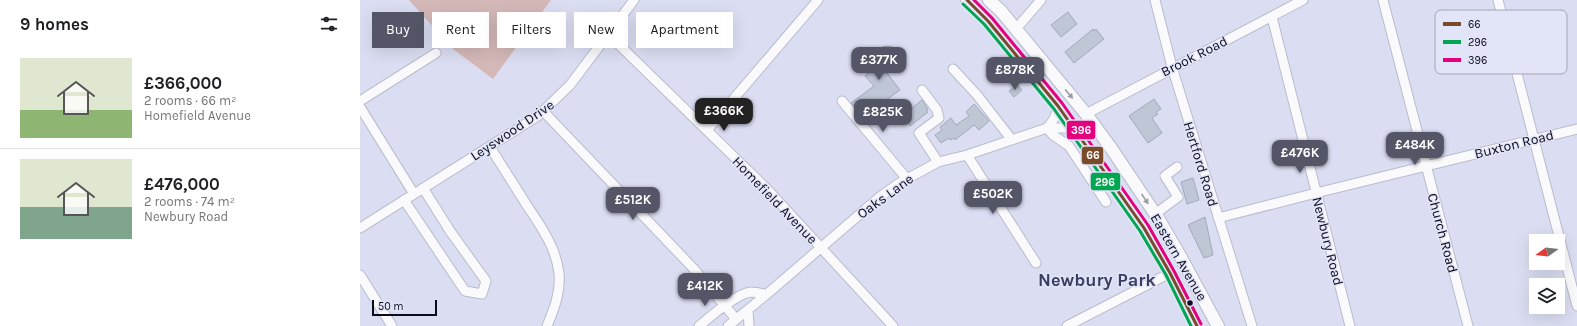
<!DOCTYPE html>
<html lang="en">
<head>
<meta charset="utf-8">
<style>
	:root { --surface:#fff; --page:#f6f6f6; --text:#202124; --muted:#757577; --line:#e0e0e0; --accent:#545667 }
	body { margin:0; font-family:Karla,sans-serif; background:var(--page); color:var(--text); height:100vh; display:flex; flex-direction:column; font-size:15px; white-space:nowrap }
	* { box-sizing:border-box; margin:0 }
	p { font-size:13px; color:var(--muted) }
	.icon { flex:none; width:22px; height:22px; fill:none; stroke:currentColor; stroke-width:2; stroke-linecap:round; stroke-linejoin:round }
	.map { position:relative; flex:1; overflow:hidden }
	.side { display:flex; flex-direction:column; background:var(--surface); width:360px }
	.side>* { flex:none }
	.banner { position:absolute; left:12px; top:12px; width:380px; height:36px; display:flex; gap:8px }
	.needle { width:26px; rotate:256deg }
	.fabs { position:absolute; left:1169px; top:234px; display:grid; gap:8px }
	.fabs a { display:grid; place-items:center; width:36px; height:36px; border-radius:0px; background:var(--surface); box-shadow:0 4px 16px #0002; font-size:20px }
	.scale { position:absolute; left:12px; bottom:10px; width:65px; box-sizing:border-box; padding-left:4px; border:2px solid #0c0d1c; border-top:0; font-size:11px; line-height:14px; white-space:nowrap; color:#0c0d1c; -webkit-text-stroke:3px #e2e5f8; paint-order:stroke }
	.price { position:absolute; translate:-50% -34px; padding:0 9px; border-radius:8px; background:var(--accent); color:#fff; font-size:13px; line-height:26px; filter:drop-shadow(0 1px 2px #0008) }
	.price::after { content:''; position:absolute; left:50%; top:24px; width:12px; height:9px; margin-left:-6px; background:inherit; clip-path:polygon(0 0,100% 0,50% 100%) }
	.price.on { background:#222; color:#fff }
	ul { padding:0; list-style:none }
	li { display:flex; align-items:center; gap:12px; height:100px; padding:0 20px }
	li+li { border-top:1px solid var(--line) }
	li span { display:grid; place-items:center; flex:none; width:112px; height:80px; border-radius:0px; color:#555 }
	li>.icon { margin-inline-start:auto }
	span .icon { width:48px; height:48px; fill:#fffc; stroke-width:1 }
	li b { font-size:17px }
	h2 { display:flex; justify-content:space-between; align-items:center; height:48px; padding:0 20px; font-size:17px }
	.tag { padding:0 14px; border-radius:0px; background:var(--surface); box-shadow:0 4px 16px #0002; font-size:14px; line-height:36px }
	.tag.on { background:var(--accent); color:#fff }
	main { display:flex; flex:1; min-height:0 }
	.map>svg:first-child { display:block }
</style>
</head>
<body>
<main>
<section class="side">
<h2>9 homes<svg class="icon" aria-label="filters" viewBox="0 0 24 24"><path d="M4 7h16M4 17h16"/><circle cx="9" cy="7" r="2"/><circle cx="15" cy="17" r="2"/></svg></h2>
<ul>
<li><span style="background:linear-gradient(#dfe7d0 65%,#8fb573 0)"><svg class="icon" aria-label="home" viewBox="0 0 24 24"><path d="M3 11l9-7 9 7M6 9v11h12V9"/></svg></span><div><b>£366,000</b><p>2 rooms · 66 m²</p><p>Homefield Avenue</p></div></li>
<li><span style="background:linear-gradient(#dfe7d0 60%,#7fa58c 0)"><svg class="icon" aria-label="home" viewBox="0 0 24 24"><path d="M3 11l9-7 9 7M6 9v11h12V9"/></svg></span><div><b>£476,000</b><p>2 rooms · 74 m²</p><p>Newbury Road</p></div></li>
</ul>
</section>
<div class="map">
<svg width="1217" height="326" viewBox="0 0 1217 326">
	<rect width="100%" height="100%" fill="#dbdef2"/>
	<path fill="#d4b8b7" d="M 49,0 L 191,0 L 133,79 L 93,49 Z"/>
	<path fill="#bfc6d6" stroke="#a3a9b9" d="M 708,12 L 717,24 L 701,37 L 691,25 Z
		M 733,29 L 734,31 L 736,29 L 744,39 L 714,63 L 705,52 Z
		M 528,46 L 535,48 L 540,55 L 540,62 L 537,68 L 527,73 L 540,90 L 503,117 L 491,103 L 514,86 L 505,76 L 516,64 L 514,60 L 516,53 L 522,47 Z
		M 657,85 L 662,90 L 654,97 L 649,91 Z
		M 794,99 L 801,109 L 796,112 L 798,114 L 792,118 L 802,133 L 788,143 L 769,116 Z
		M 562,100 L 568,109 L 566,110 L 568,112 L 550,126 L 542,116 Z
		M 614,104 L 629,121 L 619,130 L 614,125 L 595,140 L 594,138 L 590,140 L 589,138 L 581,143 L 575,135 L 582,130 L 580,127 L 591,118 L 596,125 L 609,116 L 606,112 Z
		M 833,178 L 839,200 L 827,204 L 821,182 Z
		M 845,217 L 853,255 L 844,258 L 828,225 Z"/>
	<g fill="none" stroke-linecap="round" stroke-linejoin="round">
		<g stroke="#b9bbcc" stroke-width="11">
			<path id="minor" d="M 795,0 L 812,67 L 892,326
				M 1023,0 L 1108,326
				M 1138,0 L 1217,306
				M 912,17 L 990,326
				M 655,30 L 681,0
				M 249,35 L 407,189 L 533,326
				M 593,69 L 617,95 L 652,140
				M 562,90 L 577,110 L 579,118 L 559,133 L 578,162
				M 0,101 L 76,53
				M 482,101 L 547,179
				M 0,107 L 54,194
				M 183,111 L 333,268 L 376,319
				M 726,114 L 943,0
				M 687,128 L 693,135 L 709,146 L 746,202
				M 687,128 C 694,121 696,115 698,106
				M 347,130 L 458,0
				M 130,147 C 142,166 154,185 166,204 C 180,225 196,247 199,273 C 201,292 194,309 187,326
				M 607,155 L 676,263
				M 44,200 L 105,291 L 122,294 L 126,281 L 90,231 L 63,188
				M 795,214 L 818,197 L 805,176 L 817,167
				M 858,218 L 956,193 L 1217,129
				M 0,228 L 178,116 L 210,85 L 274,0
				M 0,275 L 32,326
				M 388,310 L 389,326
				M 339,326 C 350,317 377,293 391,292 C 396,292 402,294 407,294
				M 368,326 L 407,294 L 521,196 L 538,184 L 578,162 L 607,155 L 687,128 L 713,128
				M 707,326 L 810,273"/>
		</g>
		<g stroke="#b9bbcc" stroke-width="14">
			<path id="highway" d="M 607,0 L 628,21 L 698,106 L 713,128 L 784,228 L 810,273 L 837,326
				M 629,0 L 641,11 L 726,114 L 751,148 L 798,218 L 819,254 L 858,326"/>
		</g>
		<use href="#minor" stroke="#fafafd" stroke-width="9"/>
		<use href="#highway" stroke="#fafafd" stroke-width="12"/>
		<g stroke="#e2e5f8" stroke-width="6">
			<path id="bus-1" d="M 607,0 L 628,21 L 698,106 L 784,228 L 810,273 L 837,326"/>
		</g>
		<g stroke="#e2e5f8" stroke-width="6">
			<path id="bus-2" d="M 603,4 L 624,24 L 694,109 L 780,231 L 806,275 L 831,326"/>
		</g>
		<g stroke="#e2e5f8" stroke-width="6">
			<path id="bus-3" d="M 614,0 L 632,18 L 702,103 L 788,225 L 814,271 L 841,324"/>
		</g>
		<use href="#bus-1" stroke="#7a4b2a" stroke-width="3"/>
		<use href="#bus-2" stroke="#00a651" stroke-width="3"/>
		<use href="#bus-3" stroke="#e5007d" stroke-width="3"/>
	</g>
	<defs><path id="oneway-solid" d="M-6-.8H1V-3.2L6.5 0L1 3.2V.8H-6Z"/></defs>
	<g fill="#9b9ba3">
		<use href="#oneway-solid" transform="translate(709 94) rotate(50)"/>
		<use href="#oneway-solid" transform="translate(785 199) rotate(56)"/>
	</g>
	<circle fill="#0c0d1c" stroke="#e2e5f8" stroke-width="1.5" cx="830" cy="303" r="3.5"/>
	<g text-anchor="middle" stroke-width="3" stroke-linejoin="round" paint-order="stroke">
		<g font-size="14" fill="#0c0d1c" stroke="#e2e5f8">
			<text transform="translate(834 56) rotate(-27)" y="5">Brook Road</text>
			<text transform="translate(152 130) rotate(-34)" y="5">Leyswood Drive</text>
			<text transform="translate(1154 144) rotate(-14)" y="5">Buxton Road</text>
			<text transform="translate(841 164) rotate(73)" y="5">Hertford Road</text>
			<text transform="translate(525 196) rotate(-36)" y="5">Oaks Lane</text>
			<text transform="translate(415 200) rotate(46)" y="5">Homefield Avenue</text>
			<text transform="translate(1083 233) rotate(75)" y="5">Church Road</text>
			<text transform="translate(968 241) rotate(76)" y="5">Newbury Road</text>
			<text transform="translate(819 257) rotate(60)" y="5">Eastern Avenue</text>
		</g>
		<g font-size="18" font-weight="bold" fill="#3b3e63" stroke="#e2e5f8">
			<text x="737" y="286">Newbury Park</text>
		</g>
	</g>
	<rect x="1075" y="10" width="132" height="64" rx="6" fill="#e2e5f8" stroke="#a2a4b6" stroke-width="1"/>
	<rect x="1083" y="22" width="18" height="4" fill="#7a4b2a"/>
	<rect x="1083" y="40" width="18" height="4" fill="#00a651"/>
	<rect x="1083" y="58" width="18" height="4" fill="#e5007d"/>
	<g font-size="11" fill="#0c0d1c">
		<text x="1108" y="28">66</text>
		<text x="1108" y="46">296</text>
		<text x="1108" y="64">396</text>
	</g>
	<g stroke="#e2e5f8" stroke-width="1.5">
		<rect x="706" y="120" width="30" height="20" rx="4" fill="#e5007d"/>
		<rect x="721" y="146" width="23" height="19" rx="4" fill="#7a4b2a"/>
		<rect x="730" y="172" width="31" height="19" rx="4" fill="#00a651"/>
	</g>
	<g font-size="11" text-anchor="middle" font-weight="bold" fill="#fff">
		<text x="721" y="134">396</text>
		<text x="733" y="159">66</text>
		<text x="745" y="186">296</text>
	</g>
</svg>
<div class="fabs">
<a><svg class="needle" viewBox="-14 -14 28 28"><path d="M0-13l5 13h-10z" fill="#e53935"/><path d="M0 13l5-13h-10z" fill="#757577"/></svg></a>
<a><svg class="icon" aria-label="layers" viewBox="0 0 24 24"><path d="M12 4l9 5-9 5-9-5zM3 14l9 5 9-5"/></svg></a>
</div>
<div class="scale">50 m</div>
<b class="price" style="left:519px;top:81px">£377K</b>
<b class="price" style="left:655px;top:91px">£878K</b>
<b class="price on" style="left:364px;top:132px">£366K</b>
<b class="price" style="left:523px;top:133px">£825K</b>
<b class="price" style="left:1055px;top:166px">£484K</b>
<b class="price" style="left:940px;top:174px">£476K</b>
<b class="price" style="left:633px;top:215px">£502K</b>
<b class="price" style="left:273px;top:221px">£512K</b>
<b class="price" style="left:345px;top:307px">£412K</b>
<div class="banner">
<a class="tag on">Buy</a>
<a class="tag">Rent</a>
<a class="tag">Filters</a>
<a class="tag">New</a>
<a class="tag">Apartment</a>
</div>
</div>
</main>
</body>
</html>
